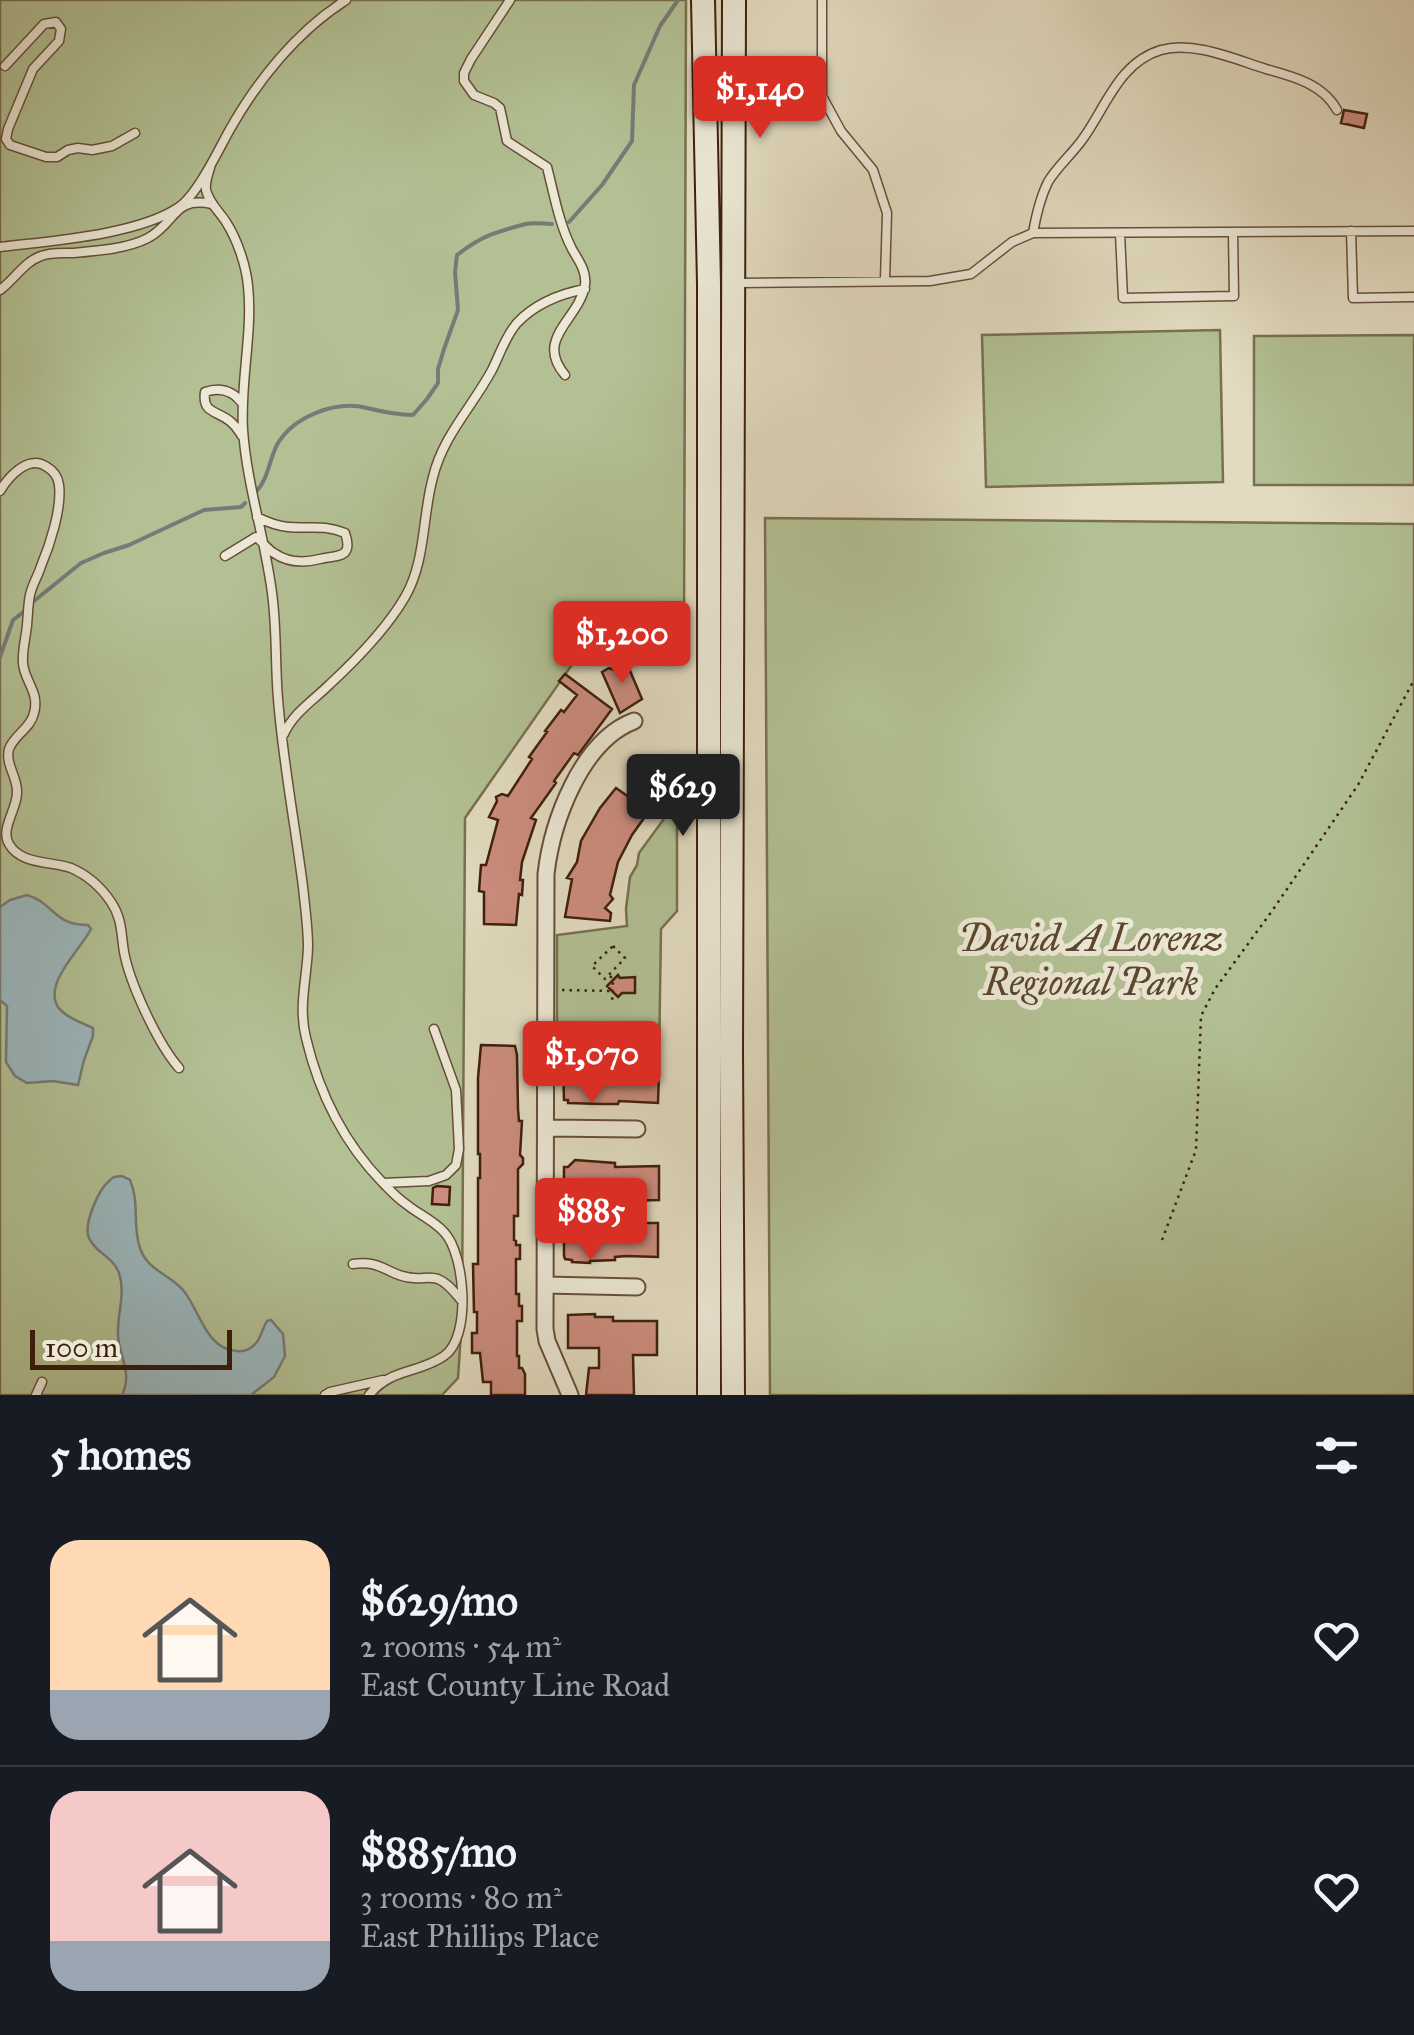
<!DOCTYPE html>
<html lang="en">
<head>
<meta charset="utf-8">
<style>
	:root { --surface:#171b24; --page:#242831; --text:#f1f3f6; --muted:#9ea1a6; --line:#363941; --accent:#d93025 }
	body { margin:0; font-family:"IM FELL Great Primer",serif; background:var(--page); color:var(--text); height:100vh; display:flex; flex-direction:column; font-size:38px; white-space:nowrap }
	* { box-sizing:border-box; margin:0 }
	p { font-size:32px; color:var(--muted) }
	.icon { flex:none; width:55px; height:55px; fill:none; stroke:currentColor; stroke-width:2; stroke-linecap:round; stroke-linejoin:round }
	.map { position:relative; height:1395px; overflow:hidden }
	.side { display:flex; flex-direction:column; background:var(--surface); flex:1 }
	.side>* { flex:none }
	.scale { position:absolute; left:30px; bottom:25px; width:202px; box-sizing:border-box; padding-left:10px; border:5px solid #3e1f0c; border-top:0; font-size:28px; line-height:35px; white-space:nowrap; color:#3e1f0c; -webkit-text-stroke:8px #ece8d6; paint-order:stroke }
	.price { position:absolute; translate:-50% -85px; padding:0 22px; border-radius:10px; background:var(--accent); color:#fff; font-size:32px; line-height:65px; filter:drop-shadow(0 2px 5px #0008) }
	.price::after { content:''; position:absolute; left:50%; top:60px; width:30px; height:22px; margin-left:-15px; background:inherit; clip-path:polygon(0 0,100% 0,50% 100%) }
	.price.active { background:#222; color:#fff }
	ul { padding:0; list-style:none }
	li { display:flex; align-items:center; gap:30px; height:250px; padding:0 50px }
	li+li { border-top:2px solid var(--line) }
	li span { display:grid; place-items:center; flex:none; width:280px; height:200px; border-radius:30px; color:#555 }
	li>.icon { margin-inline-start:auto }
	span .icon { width:120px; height:120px; fill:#fffc; stroke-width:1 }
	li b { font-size:42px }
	h2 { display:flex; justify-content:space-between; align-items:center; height:120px; padding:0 50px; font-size:42px }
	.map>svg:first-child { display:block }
</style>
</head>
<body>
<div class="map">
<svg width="1414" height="1395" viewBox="0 0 1414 1395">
	<rect width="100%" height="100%" fill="#e2dbc0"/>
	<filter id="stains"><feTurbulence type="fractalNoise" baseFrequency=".002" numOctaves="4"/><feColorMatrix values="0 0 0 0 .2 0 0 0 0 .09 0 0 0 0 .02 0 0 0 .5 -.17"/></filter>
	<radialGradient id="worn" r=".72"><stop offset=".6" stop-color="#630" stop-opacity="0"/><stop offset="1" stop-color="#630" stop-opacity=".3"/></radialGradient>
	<path fill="#b2c093" stroke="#787050" stroke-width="2.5" d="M 0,0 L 686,0 L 684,631 L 594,633 L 465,818 L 462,1317 L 458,1378 L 442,1395 L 0,1395 Z
		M 1220,330 L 1223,482 L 986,487 L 982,335 Z
		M 1414,335 L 1414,485 L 1254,485 L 1254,336 Z
		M 765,518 L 1414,524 L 1414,1395 L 770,1395 Z
		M 677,801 L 677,911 L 661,929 L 659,1061 L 557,1061 L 557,935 L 627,926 L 626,909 L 630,877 L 637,865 L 639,853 Z"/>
	<path fill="#9bb8be" stroke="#767b77" stroke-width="2.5" d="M 27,895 C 54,903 53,925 88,925 L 91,929 C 81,949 43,983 58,1007 C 65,1017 82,1023 93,1028 L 93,1036 L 84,1060 L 78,1085 L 53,1081 L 27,1083 L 15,1076 L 6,1062 L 7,1006 L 0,1000 L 0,907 L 10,900 Z
		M 122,1176 L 130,1180 C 140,1203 132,1225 140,1248 C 147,1270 169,1274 183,1290 C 200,1310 205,1349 237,1351 C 245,1352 252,1348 257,1342 C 261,1336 263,1328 267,1321 L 271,1320 L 283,1334 L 285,1356 L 274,1377 L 251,1395 L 122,1395 C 133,1373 119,1357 118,1335 C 117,1313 126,1294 119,1273 C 113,1256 95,1253 89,1238 C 83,1225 98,1191 108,1182 C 114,1176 114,1177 122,1176 Z"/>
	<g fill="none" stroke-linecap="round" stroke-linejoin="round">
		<path stroke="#767b77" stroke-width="4" d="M 569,222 L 602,185 L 632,141 L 634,85 L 660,26 L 678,0
			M 256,492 C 269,478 269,459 278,443 C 295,416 336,400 367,408 C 383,412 396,415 413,415 L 427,399 L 438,383 L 438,369 L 444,349 L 458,310 L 455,272 L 457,255 C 483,235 496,232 526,224 C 534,222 544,224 552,224
			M 34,601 L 81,563 L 104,553 L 129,545 L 204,510 L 241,507 L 245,503
			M 0,657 L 13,620 L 26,610"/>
	</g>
	<path fill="#cc8d7e" stroke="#3e1f0c" stroke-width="2.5" d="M 1344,110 L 1367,114 L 1364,128 L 1341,123 Z
		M 622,652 L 642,699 L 620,713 L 602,672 L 609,668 L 618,671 Z
		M 565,674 L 612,709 L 578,755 L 574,753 L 554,781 L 556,783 L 531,818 L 536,820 L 522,862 L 520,880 L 523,880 L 522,895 L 519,894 L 516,925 L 484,924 L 484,892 L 479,891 L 481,865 L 486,865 L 498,820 L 489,817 L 497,801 L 496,797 L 502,794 L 508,796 L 532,759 L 529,757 L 547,732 L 545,731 L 561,710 L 564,712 L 577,695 L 559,681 Z
		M 616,788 L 649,811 L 632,835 L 618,862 L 610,895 L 613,899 L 605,908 L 611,913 L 610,921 L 565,917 L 572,879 L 567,878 L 577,862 L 581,841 L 600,808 Z
		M 618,975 L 620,978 L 635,977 L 635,993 L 622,993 L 618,997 L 607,986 Z
		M 481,1045 L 515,1046 L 517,1055 L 518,1109 L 519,1121 L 522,1121 L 520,1155 L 523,1158 L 523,1164 L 518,1169 L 518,1216 L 514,1216 L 514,1240 L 516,1241 L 516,1245 L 520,1245 L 520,1259 L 516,1259 L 516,1294 L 519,1294 L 519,1306 L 522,1306 L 522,1321 L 517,1321 L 517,1356 L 519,1356 L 519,1368 L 522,1368 L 525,1374 L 525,1395 L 491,1395 L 491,1382 L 483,1382 L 480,1353 L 472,1353 L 472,1333 L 477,1333 L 477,1312 L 474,1312 L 473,1264 L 478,1264 L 478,1178 L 480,1178 L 480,1154 L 478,1154 L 478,1078 Z
		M 622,1062 L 627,1064 L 627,1069 L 659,1069 L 658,1103 L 619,1101 L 618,1104 L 601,1104 L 568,1103 L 568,1100 L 564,1100 L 563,1064 Z
		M 575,1160 L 615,1163 L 615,1167 L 659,1166 L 659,1200 L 572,1202 L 572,1196 L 564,1196 L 564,1167 L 568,1167 Z
		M 437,1186 L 450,1187 L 449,1205 L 432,1204 L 433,1188 Z
		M 571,1223 L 658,1223 L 658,1257 L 626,1256 L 615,1257 L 615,1260 L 590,1261 L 590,1263 L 572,1262 L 572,1260 L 565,1259 L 564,1256 L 564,1228 L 571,1228 Z
		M 595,1314 L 595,1317 L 613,1317 L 613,1321 L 657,1321 L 657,1355 L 633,1355 L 634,1395 L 586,1395 L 589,1368 L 599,1368 L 599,1348 L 568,1348 L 568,1315 Z"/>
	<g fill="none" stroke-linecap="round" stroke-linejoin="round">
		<g stroke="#674e39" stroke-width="11">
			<path id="service" d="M 510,0 L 471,59 L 464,73 L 464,81 L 474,95 L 494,103 L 500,108 L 507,141 L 547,167 C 554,194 559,224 572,249 C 578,260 587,271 585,285 C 579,320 534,338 565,375
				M 822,0 L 822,96 L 841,131 L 873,170 L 887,213 L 885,280
				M 5,66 L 44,24 L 56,22 L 61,29 L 59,41 L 33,69 L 8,129 L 6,139 L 10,145 L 46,157 L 57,157 L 68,150 L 78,148 L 92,150 L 112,146 L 135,133
				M 210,168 C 208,174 205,183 206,190 C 209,203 219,211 226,222 C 237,239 246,265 248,286 C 253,334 240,381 243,430 C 247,486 265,538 272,593 C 277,629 275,664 278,699 C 283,762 295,824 303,887 C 305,907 308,927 308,947 C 307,979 298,1006 306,1038 C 319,1093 343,1142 383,1183 L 429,1181 L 446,1175 L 456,1165 L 459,1149 L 456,1090 L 434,1029
				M 1351,231 L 1353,298 L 1414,297
				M 1033,233 C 1036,216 1040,198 1048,182 C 1056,168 1072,154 1082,140 C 1105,109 1119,62 1161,50 C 1194,41 1234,59 1266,69 C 1292,76 1323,84 1337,110
				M 1120,233 L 1123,298 L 1234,296 L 1233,232
				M 0,247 C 50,241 138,235 179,207 C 197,195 218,151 229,131 C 257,81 297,31 346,0
				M 737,283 L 930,281 L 971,274 L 1012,242 L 1033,233 L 1414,231
				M 0,290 C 15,279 24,262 41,256 C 51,252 62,253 72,253 C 96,251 127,249 148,238 C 176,223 173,196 212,204
				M 242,403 C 232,390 220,387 205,392 C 202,414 217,410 231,422 C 237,427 238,430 242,436
				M 0,491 C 9,476 29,454 47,467 C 54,471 58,477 59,485 C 62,508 50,545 41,566 C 38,576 32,585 30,595 C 28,604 28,615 27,625 C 26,637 22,650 23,663 C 24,681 40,692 34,713 C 31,728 14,735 9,749 C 5,765 18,777 17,793 C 17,809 0,829 9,844 C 21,865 51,861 71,868 C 87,875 101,887 111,902 C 122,918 121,933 124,952 C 130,984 158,1044 179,1068
				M 225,556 L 256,537 C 262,541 267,549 274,553 C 288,563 304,563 320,559 C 337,555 354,559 345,533 C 323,524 310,529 288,527 C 277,526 267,522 257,517
				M 284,734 C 293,713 314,700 330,684 C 357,659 387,628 405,597 C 426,561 422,517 433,477 C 443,436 472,407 492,370 C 500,354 505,337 517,323 C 536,303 559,294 585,289
				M 353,1264 C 382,1259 389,1277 414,1278 C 423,1279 429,1276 438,1279 C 448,1283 454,1292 461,1300
				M 36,1395 L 42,1382
				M 325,1395 L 330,1392 L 383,1380
				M 369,1395 C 391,1368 418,1374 444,1356 C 472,1337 465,1254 444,1232 C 433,1220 418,1214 406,1204 C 397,1198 390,1190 383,1183"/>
		</g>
		<g stroke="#674e39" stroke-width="19">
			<path id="minor" d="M 547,1128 L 637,1129
				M 545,1285 L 637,1287
				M 570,1395 L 547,1341 L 545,1329 L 546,874 C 552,822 581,741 634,721"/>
		</g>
		<g stroke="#3e1f0c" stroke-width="26">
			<path id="secondary" d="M 703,0 L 709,284 L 709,1395
				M 733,1395 L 731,1052 L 734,0"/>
		</g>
		<path stroke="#3e1f0c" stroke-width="2.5" stroke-dasharray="2.5 5" stroke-linecap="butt" d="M 613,946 L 625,958 L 605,979 L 592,966 Z
			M 610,976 L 613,979 L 612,1004
			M 562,990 L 612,991
			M 1162,1240 L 1196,1150 L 1201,1016 L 1215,989 L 1272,911 L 1358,785 L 1414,680"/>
		<use href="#service" stroke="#ece8d6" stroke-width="8"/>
		<use href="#minor" stroke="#ece8d6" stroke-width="15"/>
		<use href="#secondary" stroke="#ece8d6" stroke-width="22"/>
	</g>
	<g text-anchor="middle" stroke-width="10" stroke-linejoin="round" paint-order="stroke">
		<g font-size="38" font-style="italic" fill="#5b472e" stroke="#ece8d6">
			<text x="1091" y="951">David A Lorenz<tspan x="1091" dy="44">Regional Park</tspan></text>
		</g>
	</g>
	<rect width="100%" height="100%" filter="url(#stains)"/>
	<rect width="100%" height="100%" fill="url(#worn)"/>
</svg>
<div class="scale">100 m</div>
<b class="price" style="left:760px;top:141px">$1,140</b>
<b class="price" style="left:622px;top:686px">$1,200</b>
<b class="price active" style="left:683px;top:839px">$629</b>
<b class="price" style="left:592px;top:1106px">$1,070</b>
<b class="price" style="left:591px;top:1263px">$885</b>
</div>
<section class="side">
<h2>5 homes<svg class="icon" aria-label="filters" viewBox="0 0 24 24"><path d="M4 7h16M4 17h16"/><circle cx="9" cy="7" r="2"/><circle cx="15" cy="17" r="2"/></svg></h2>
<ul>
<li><span style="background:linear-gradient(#ffd9b3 75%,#9aa5b1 0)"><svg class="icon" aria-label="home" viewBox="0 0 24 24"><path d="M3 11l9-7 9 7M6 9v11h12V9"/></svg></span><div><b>$629/mo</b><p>2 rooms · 54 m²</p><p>East County Line Road</p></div><svg class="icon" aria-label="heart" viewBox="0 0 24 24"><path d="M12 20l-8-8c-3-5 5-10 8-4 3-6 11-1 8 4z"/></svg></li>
<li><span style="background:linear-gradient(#f6c9c9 75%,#9aa5b1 0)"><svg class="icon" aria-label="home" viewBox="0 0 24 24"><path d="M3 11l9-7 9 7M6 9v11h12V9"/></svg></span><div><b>$885/mo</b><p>3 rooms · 80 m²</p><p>East Phillips Place</p></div><svg class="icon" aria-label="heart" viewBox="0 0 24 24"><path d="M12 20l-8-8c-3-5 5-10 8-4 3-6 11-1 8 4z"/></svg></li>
</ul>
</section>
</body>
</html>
